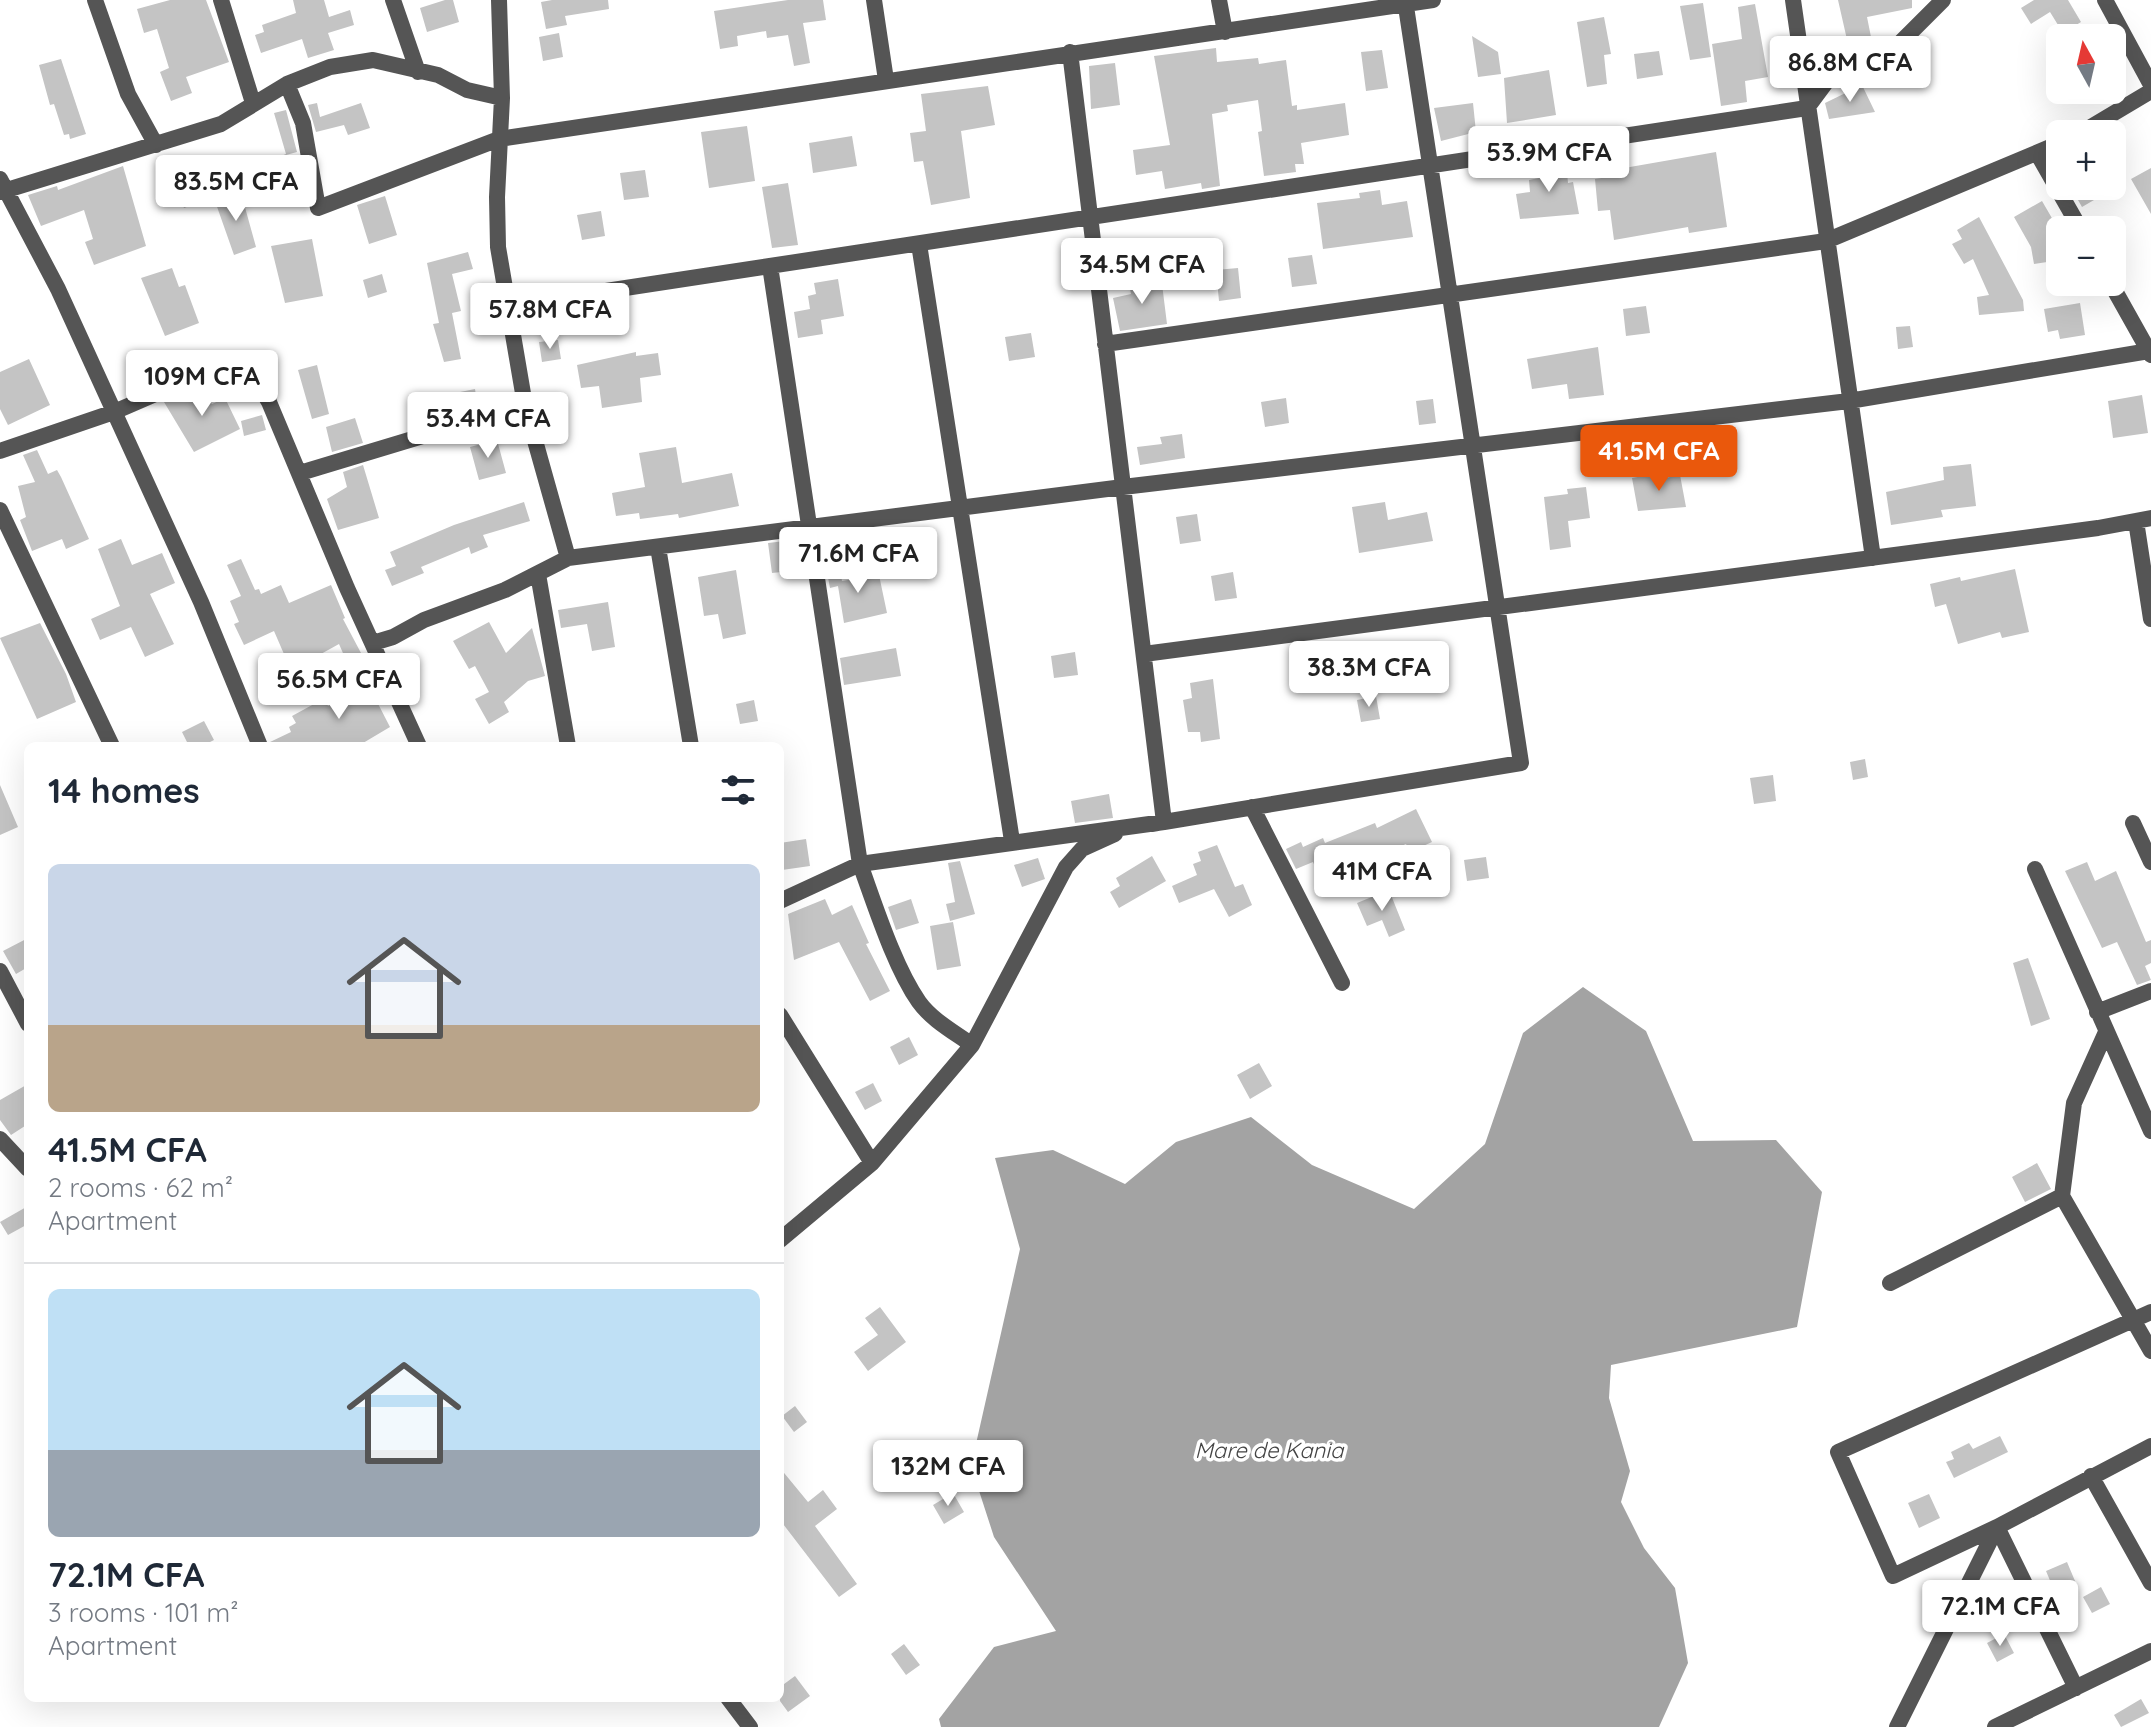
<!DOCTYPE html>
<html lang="en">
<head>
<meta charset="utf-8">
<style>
	:root { --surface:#fff; --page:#f6f6f7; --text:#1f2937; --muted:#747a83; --line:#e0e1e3; --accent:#ea580c }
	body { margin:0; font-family:Quicksand,sans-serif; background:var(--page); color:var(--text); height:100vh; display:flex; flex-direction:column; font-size:30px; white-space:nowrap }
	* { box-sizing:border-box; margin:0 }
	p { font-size:26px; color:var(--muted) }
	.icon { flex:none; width:44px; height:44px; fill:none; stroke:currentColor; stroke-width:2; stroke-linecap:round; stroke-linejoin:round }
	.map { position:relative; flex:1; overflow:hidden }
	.side { position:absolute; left:24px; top:742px; width:760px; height:960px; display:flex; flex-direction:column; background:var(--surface); border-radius:12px; box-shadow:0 8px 32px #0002 }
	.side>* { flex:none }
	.needle { width:52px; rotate:352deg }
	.buttons { position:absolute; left:2046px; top:24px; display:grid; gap:16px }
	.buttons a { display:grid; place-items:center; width:80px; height:80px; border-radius:12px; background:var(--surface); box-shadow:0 8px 32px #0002; font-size:40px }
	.price { position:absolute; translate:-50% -68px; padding:0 18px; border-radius:8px; background:#fff; color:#222; font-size:26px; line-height:52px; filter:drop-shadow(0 2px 4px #0008) }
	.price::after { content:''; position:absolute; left:50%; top:48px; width:24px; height:18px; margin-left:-12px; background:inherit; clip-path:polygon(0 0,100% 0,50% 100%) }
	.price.selected { background:var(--accent); color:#fff }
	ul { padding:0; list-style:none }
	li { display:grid; align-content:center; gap:16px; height:424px; padding:0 24px }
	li+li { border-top:2px solid var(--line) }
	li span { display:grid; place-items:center; height:248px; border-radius:12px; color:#555 }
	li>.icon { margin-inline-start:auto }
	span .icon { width:144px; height:144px; fill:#fffc; stroke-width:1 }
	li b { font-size:34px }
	h2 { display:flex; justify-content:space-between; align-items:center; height:96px; padding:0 24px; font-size:34px }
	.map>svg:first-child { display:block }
</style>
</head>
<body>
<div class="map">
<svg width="2151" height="1727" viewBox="0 0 2151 1727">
	<rect width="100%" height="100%" fill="#fff"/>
	<path fill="#a3a3a3" d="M 1583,987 L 1646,1031 L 1693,1141 L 1776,1140 L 1822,1192 L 1797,1327 L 1611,1365 L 1609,1398 L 1630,1471 L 1621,1502 L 1644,1548 L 1675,1588 L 1688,1663 L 1659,1727 L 941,1727 L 939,1719 L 994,1647 L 1056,1631 L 994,1537 L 971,1466 L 1020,1249 L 995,1158 L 1053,1150 L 1125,1184 L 1176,1142 L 1251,1117 L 1312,1165 L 1414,1209 L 1485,1144 L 1523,1033 Z"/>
	<path fill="#c4c4c4" d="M 170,0 L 206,0 L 229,62 L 186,77 L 192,93 L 171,101 L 160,72 L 169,68 L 157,29 L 144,33 L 137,9 Z
		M 293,0 L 324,0 L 329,17 L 350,10 L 354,25 L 328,33 L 334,50 L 308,58 L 302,39 L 261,53 L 255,35 L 264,32 L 262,25 L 296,13 Z
		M 445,0 L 453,0 L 459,22 L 427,32 L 420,8 Z
		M 552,0 L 608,0 L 609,9 L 565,16 L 567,25 L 546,29 L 541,2 Z
		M 788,0 L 823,0 L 826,20 L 803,23 L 810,63 L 794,66 L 788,35 L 767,38 L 766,31 L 737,36 L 738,46 L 720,49 L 714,11 Z
		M 1838,0 L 1912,0 L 1912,8 L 1867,17 L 1873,47 L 1862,52 L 1857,42 L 1848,44 Z
		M 2034,0 L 2068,0 L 2081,22 L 2063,33 L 2050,12 L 2031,24 L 2021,8 Z
		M 1703,3 L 1711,57 L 1690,60 L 1680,6 Z
		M 1755,4 L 1768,77 L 1745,81 L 1747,102 L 1721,106 L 1712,44 L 1742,39 L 1738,7 Z
		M 1604,17 L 1611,54 L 1604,55 L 1607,84 L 1587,87 L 1577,22 Z
		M 559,33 L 563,57 L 543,61 L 539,37 Z
		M 1472,36 L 1498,52 L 1501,74 L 1478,77 Z
		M 1216,48 L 1217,62 L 1258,58 L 1259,64 L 1286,60 L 1292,106 L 1297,105 L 1297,110 L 1345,103 L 1349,135 L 1301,143 L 1304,164 L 1295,164 L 1296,172 L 1264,176 L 1258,132 L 1262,131 L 1258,100 L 1227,105 L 1228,111 L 1212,114 L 1220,186 L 1202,189 L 1201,183 L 1165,189 L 1162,171 L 1136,175 L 1133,150 L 1170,145 L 1154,56 Z
		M 1382,50 L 1388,88 L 1366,91 L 1361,52 Z
		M 1659,51 L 1663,75 L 1637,79 L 1634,54 Z
		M 61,59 L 86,134 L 70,139 L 69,134 L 64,135 L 54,104 L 50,105 L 39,65 Z
		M 1115,63 L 1120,105 L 1091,109 L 1089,66 Z
		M 1549,70 L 1556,115 L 1507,123 L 1504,78 Z
		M 1862,85 L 1875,112 L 1829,119 L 1825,103 Z
		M 988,86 L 995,125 L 961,131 L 970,198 L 931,205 L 923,161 L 914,162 L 910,133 L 926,131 L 921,94 Z
		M 317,103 L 320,117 L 361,103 L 370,128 L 348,135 L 344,125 L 316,132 L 308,105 Z
		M 1473,103 L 1476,132 L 1441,141 L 1434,108 Z
		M 286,110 L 297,152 L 286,155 L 292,171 L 273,178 L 267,162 L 286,154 L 274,113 Z
		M 747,126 L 755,181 L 709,188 L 701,132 Z
		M 852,136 L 857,166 L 813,173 L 809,143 Z
		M 1716,152 L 1727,227 L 1689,233 L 1688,227 L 1614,240 L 1610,210 L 1598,211 L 1595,179 L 1608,177 L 1607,171 Z
		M 1566,161 L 1568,183 L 1573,182 L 1579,214 L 1520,219 L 1516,194 L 1530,192 L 1529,180 L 1539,178 L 1537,165 Z
		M 123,166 L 146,246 L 94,265 L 85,242 L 93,239 L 84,210 L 41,226 L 28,195 L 57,186 L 58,190 Z
		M 193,167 L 206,200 L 184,208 L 171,176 Z
		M 2151,168 L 2151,214 L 2131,179 Z
		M 645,170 L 649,197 L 624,200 L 620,173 Z
		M 788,183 L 798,245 L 772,248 L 762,187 Z
		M 2070,186 L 2118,186 L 2082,207 Z
		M 1380,190 L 1382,205 L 1407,201 L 1413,237 L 1323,249 L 1317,203 L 1360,198 L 1359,193 Z
		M 241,193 L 256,247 L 234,255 L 215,201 Z
		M 385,196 L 397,235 L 369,244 L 357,205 Z
		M 2042,201 L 2060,232 L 2060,260 L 2034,264 L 2031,247 L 2014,217 Z
		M 601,211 L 605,236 L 582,240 L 577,215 Z
		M 1979,217 L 2023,300 L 2024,311 L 1979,315 L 1977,297 L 1989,295 L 1973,259 L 1964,264 L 1952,244 L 1962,239 L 1957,230 Z
		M 312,239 L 323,296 L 285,303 L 271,246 Z
		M 468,252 L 473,269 L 452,274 L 461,311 L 452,313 L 461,359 L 444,362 L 433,324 L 439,323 L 427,263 Z
		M 1312,255 L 1317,284 L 1292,287 L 1288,258 Z
		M 172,268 L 179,287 L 185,285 L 199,323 L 165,336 L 141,278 Z
		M 1238,268 L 1241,298 L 1219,301 L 1216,270 Z
		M 382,274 L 387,292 L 368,298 L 363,280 Z
		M 1161,276 L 1167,324 L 1120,331 L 1113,298 L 1131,294 L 1130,289 L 1139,288 L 1138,279 Z
		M 838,279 L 844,316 L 821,320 L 823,334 L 798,338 L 794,312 L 810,309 L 808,296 L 816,294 L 814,283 Z
		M 2080,303 L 2085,335 L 2060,339 L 2058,330 L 2048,332 L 2044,309 Z
		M 1646,306 L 1650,333 L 1626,336 L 1623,309 Z
		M 1910,326 L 1913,347 L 1898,349 L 1896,327 Z
		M 1031,333 L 1035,357 L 1009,361 L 1005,337 Z
		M 558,340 L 561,359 L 542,362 L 539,342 Z
		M 1598,347 L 1604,395 L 1569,399 L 1567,384 L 1532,389 L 1527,359 Z
		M 636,352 L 636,356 L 658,353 L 661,375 L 640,378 L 642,402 L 602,408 L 599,386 L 581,388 L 577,365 Z
		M 29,359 L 50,405 L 8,425 L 0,409 L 0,372 Z
		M 317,365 L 329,414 L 312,419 L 298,370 Z
		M 198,387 L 212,404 L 225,398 L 240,429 L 194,452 L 164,402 Z
		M 475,389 L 478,408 L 459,414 L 455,393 Z
		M 2142,395 L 2148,433 L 2113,438 L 2108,401 Z
		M 1286,398 L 1289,423 L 1265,427 L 1261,402 Z
		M 1433,399 L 1436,423 L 1419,425 L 1416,401 Z
		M 262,415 L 266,430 L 244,436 L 241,421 Z
		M 355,418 L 363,443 L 332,452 L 326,427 Z
		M 1182,434 L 1185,458 L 1140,465 L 1137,447 L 1162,444 L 1160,437 Z
		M 497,440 L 506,473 L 479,480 L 470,447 Z
		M 676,447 L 682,483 L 732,473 L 739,506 L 679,518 L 678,514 L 640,519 L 639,513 L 616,516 L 612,493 L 645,487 L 639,453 Z
		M 37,450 L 48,474 L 57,470 L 61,477 L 89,539 L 66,549 L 62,539 L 32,551 L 20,520 L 26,517 L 18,486 L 35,482 L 23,455 Z
		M 1971,464 L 1976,506 L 1941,510 L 1943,517 L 1891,525 L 1886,492 L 1944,480 L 1943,467 Z
		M 363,465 L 379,518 L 338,530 L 327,499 L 347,487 L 343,472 Z
		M 1655,474 L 1656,480 L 1680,475 L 1686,507 L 1638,511 L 1632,478 Z
		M 1586,487 L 1590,518 L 1568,521 L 1571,547 L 1550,550 L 1544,497 L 1568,494 L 1567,489 Z
		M 524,502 L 530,521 L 483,535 L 488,547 L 471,554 L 469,547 L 421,567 L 424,573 L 392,586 L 385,570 L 396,566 L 390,552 L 454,525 Z
		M 1385,502 L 1388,520 L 1427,512 L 1433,541 L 1359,553 L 1352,507 Z
		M 1197,514 L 1201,541 L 1180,544 L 1176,517 Z
		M 121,539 L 132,565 L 162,553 L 175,583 L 150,594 L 174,644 L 145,657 L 131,627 L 100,640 L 91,619 L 120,606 L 98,549 Z
		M 785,541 L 791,571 L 772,573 L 768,543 Z
		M 241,559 L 255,590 L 259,589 L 261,594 L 281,585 L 289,603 L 331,585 L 345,618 L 343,619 L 361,653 L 346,660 L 339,644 L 310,660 L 315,673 L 277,690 L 275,685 L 270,687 L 263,672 L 287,661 L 274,631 L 244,645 L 234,624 L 239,622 L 230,601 L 241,596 L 227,565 Z
		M 839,565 L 842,581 L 879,575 L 887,613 L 844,623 L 838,586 L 830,588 L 826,567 Z
		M 2015,569 L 2029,632 L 2002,638 L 2000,632 L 1958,644 L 1946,604 L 1935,607 L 1930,584 L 1960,577 L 1961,581 Z
		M 736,570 L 746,634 L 723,639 L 718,614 L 704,616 L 698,577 Z
		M 1233,572 L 1237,598 L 1215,601 L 1211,576 Z
		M 608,602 L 615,647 L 592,651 L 587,624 L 561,628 L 558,610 Z
		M 489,622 L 506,653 L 532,628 L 545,676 L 528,681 L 504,702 L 509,712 L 489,724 L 475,699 L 489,692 L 475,666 L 469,669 L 453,641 Z
		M 40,623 L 66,674 L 76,702 L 37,719 L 0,638 Z
		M 896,648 L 901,676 L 844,685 L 840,658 Z
		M 1075,652 L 1078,675 L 1054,678 L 1051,656 Z
		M 371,674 L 379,694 L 374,696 L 390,727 L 358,746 L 271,746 L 270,742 L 291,732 L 289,727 L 296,723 L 292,716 L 325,698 L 328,706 L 361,689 L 357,681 Z
		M 1213,679 L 1220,739 L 1201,742 L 1200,732 L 1188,732 L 1183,700 L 1192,698 L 1190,683 Z
		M 1376,696 L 1380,719 L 1361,722 L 1357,700 Z
		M 754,700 L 758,721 L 740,724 L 736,704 Z
		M 204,721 L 214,740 L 202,746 L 189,746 L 182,732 Z
		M 1865,759 L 1868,777 L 1853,780 L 1850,762 Z
		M 1773,775 L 1776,801 L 1754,804 L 1750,778 Z
		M 0,785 L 18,827 L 0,835 Z
		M 1109,794 L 1113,818 L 1075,823 L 1071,801 Z
		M 1416,809 L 1432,842 L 1410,852 L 1406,844 L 1375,857 L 1372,848 L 1337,862 L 1344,878 L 1324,887 L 1313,862 L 1296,869 L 1286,849 L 1301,842 L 1303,847 L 1323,838 L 1325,843 L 1375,823 L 1377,828 Z
		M 806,839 L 810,866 L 782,870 L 780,843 Z
		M 1217,845 L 1235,887 L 1243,884 L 1252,905 L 1229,917 L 1214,889 L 1179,903 L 1172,886 L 1197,875 L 1193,864 L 1201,861 L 1198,852 Z
		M 1152,856 L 1166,881 L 1119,908 L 1110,892 L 1120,886 L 1116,878 Z
		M 1486,857 L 1489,878 L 1467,881 L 1464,860 Z
		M 1038,858 L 1045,879 L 1022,887 L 1014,865 Z
		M 960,861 L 975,914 L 950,921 L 946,904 L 955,902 L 948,863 Z
		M 2087,862 L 2095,881 L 2116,871 L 2146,942 L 2151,940 L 2151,963 L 2145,966 L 2151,980 L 2137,985 L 2117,942 L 2102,948 L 2065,871 Z
		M 1389,890 L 1405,930 L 1389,937 L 1382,920 L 1367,926 L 1357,903 Z
		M 825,899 L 832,915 L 852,905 L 869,943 L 866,944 L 890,991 L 870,1001 L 839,942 L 794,960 L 788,914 Z
		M 911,899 L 919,923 L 896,930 L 888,907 Z
		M 953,922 L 961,966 L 937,970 L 930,926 Z
		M 28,938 L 28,967 L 16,974 L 3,951 Z
		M 2028,958 L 2050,1019 L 2031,1026 L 2013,963 Z
		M 909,1037 L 918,1055 L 899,1065 L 890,1047 Z
		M 1259,1063 L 1272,1086 L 1250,1099 L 1237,1075 Z
		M 873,1083 L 882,1101 L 865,1110 L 855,1092 Z
		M 28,1084 L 28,1124 L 11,1135 L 0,1120 L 0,1100 Z
		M 2037,1163 L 2051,1189 L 2025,1202 L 2012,1177 Z
		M 28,1206 L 28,1224 L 8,1235 L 0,1222 Z
		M 880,1307 L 906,1342 L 868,1371 L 854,1352 L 878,1335 L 865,1318 Z
		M 795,1406 L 807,1422 L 794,1432 L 782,1416 Z
		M 2000,1436 L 2008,1452 L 1954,1478 L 1946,1462 L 1954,1459 L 1951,1452 L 1969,1443 L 1973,1449 Z
		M 780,1468 L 808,1502 L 823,1490 L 837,1509 L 815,1526 L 857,1584 L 839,1597 L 780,1520 Z
		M 953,1493 L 964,1512 L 944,1524 L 933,1505 Z
		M 1929,1494 L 1940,1518 L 1919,1528 L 1908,1503 Z
		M 2067,1562 L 2075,1581 L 2054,1590 L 2046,1571 Z
		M 2101,1587 L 2110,1604 L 2092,1613 L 2083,1597 Z
		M 2004,1634 L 2014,1653 L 1997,1662 L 1987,1643 Z
		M 904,1644 L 920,1665 L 906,1675 L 891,1654 Z
		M 795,1676 L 810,1696 L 788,1712 L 780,1701 L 780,1687 Z
		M 2141,1699 L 2149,1713 L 2121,1727 L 2114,1715 Z"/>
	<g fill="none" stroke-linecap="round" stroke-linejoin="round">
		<path stroke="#555" stroke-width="16" d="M 95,0 L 128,94 L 156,145
			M 221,0 L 253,103
			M 393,0 L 418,72
			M 499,0 L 502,98 L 497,197 L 498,247 L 525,405 L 568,558
			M 874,0 L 886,80
			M 1219,0 L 1225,32
			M 1793,0 L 1873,558
			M 2105,0 L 2151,85
			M 1070,52 L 1164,822 L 1153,824
			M 287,84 L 303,123 L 318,208 L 499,139 L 1433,0
			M 2079,134 L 2151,91
			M 2037,153 L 2081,230
			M 0,179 L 58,289 L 201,602 L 260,746
			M 0,192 L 221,124 L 287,84 L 330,67 L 373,60 L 438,75 L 467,90 L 502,98
			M 919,244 L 1012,841
			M 770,266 L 860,864 C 875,905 894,966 919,1002 C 932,1020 954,1032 972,1045 L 872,1163 L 780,1240
			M 2110,282 L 2151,355
			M 507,306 L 1807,108 L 1827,81 L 1894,49 L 1943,0
			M 1105,344 L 1826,241 L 2060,143
			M 0,451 L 114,412 L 220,366 L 233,363 L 249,368 L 269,402 L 347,588 L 419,746
			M 300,473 L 525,405
			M 0,510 L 112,746
			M 2136,521 L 2151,619
			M 658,547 L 691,746
			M 538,574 L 568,746
			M 373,643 L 393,637 L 424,620 L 505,590 L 568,558 L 1123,487 L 1849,401 L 2149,351
			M 1144,654 L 2098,528 L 2151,518
			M 1252,807 L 1342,983
			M 2133,823 L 2151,862
			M 2035,869 L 2151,1131
			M 780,901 L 860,864 L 1164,822 L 1521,763 L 1405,0
			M 0,971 L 28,1024
			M 2097,1012 L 2151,991
			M 780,1015 L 872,1163
			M 972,1045 L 1066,867 L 1082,849 L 1115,834
			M 0,1139 L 28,1169
			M 2062,1196 L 2151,1351
			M 1890,1283 L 2062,1196 L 2074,1103 L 2106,1032
			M 2151,1312 L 1838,1452 L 1893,1576 L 1997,1527 L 2151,1446
			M 2091,1476 L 2151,1583
			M 1997,1527 L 2076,1688
			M 728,1698 L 750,1727
			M 1897,1727 L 1997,1527
			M 1995,1727 L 2151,1651"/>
	</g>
	<g text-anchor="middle" stroke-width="7" stroke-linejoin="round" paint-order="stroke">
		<g font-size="22" font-style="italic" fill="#444" stroke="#fff">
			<text x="1269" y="1458">Mare de Kania</text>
		</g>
	</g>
</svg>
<div class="buttons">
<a><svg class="needle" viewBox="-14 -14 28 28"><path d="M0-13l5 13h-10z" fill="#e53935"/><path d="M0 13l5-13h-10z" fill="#747a83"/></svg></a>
<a>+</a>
<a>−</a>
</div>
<b class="price" style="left:1850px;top:104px">86.8M CFA</b>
<b class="price" style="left:1549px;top:194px">53.9M CFA</b>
<b class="price" style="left:236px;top:223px">83.5M CFA</b>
<b class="price" style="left:1142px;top:306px">34.5M CFA</b>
<b class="price" style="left:550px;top:351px">57.8M CFA</b>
<b class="price" style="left:202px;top:418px">109M CFA</b>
<b class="price" style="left:488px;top:460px">53.4M CFA</b>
<b class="price selected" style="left:1659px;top:493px">41.5M CFA</b>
<b class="price" style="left:858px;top:595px">71.6M CFA</b>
<b class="price" style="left:1369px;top:709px">38.3M CFA</b>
<b class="price" style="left:339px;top:721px">56.5M CFA</b>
<b class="price" style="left:1382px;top:913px">41M CFA</b>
<b class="price" style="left:948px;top:1508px">132M CFA</b>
<b class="price" style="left:2000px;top:1648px">72.1M CFA</b>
<section class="side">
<h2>14 homes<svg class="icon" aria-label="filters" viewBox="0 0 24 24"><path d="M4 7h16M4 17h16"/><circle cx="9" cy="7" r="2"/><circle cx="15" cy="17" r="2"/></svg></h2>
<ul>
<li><span style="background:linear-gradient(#c9d6e8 65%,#b9a48a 0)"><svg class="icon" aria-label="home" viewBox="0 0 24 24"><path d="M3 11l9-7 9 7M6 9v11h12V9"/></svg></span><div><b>41.5M CFA</b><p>2 rooms · 62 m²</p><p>Apartment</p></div></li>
<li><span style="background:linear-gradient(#bfe0f5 65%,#9aa5b1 0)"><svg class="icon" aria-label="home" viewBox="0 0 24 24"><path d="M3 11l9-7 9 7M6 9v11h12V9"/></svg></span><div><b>72.1M CFA</b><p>3 rooms · 101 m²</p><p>Apartment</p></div></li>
</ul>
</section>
</div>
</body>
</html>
